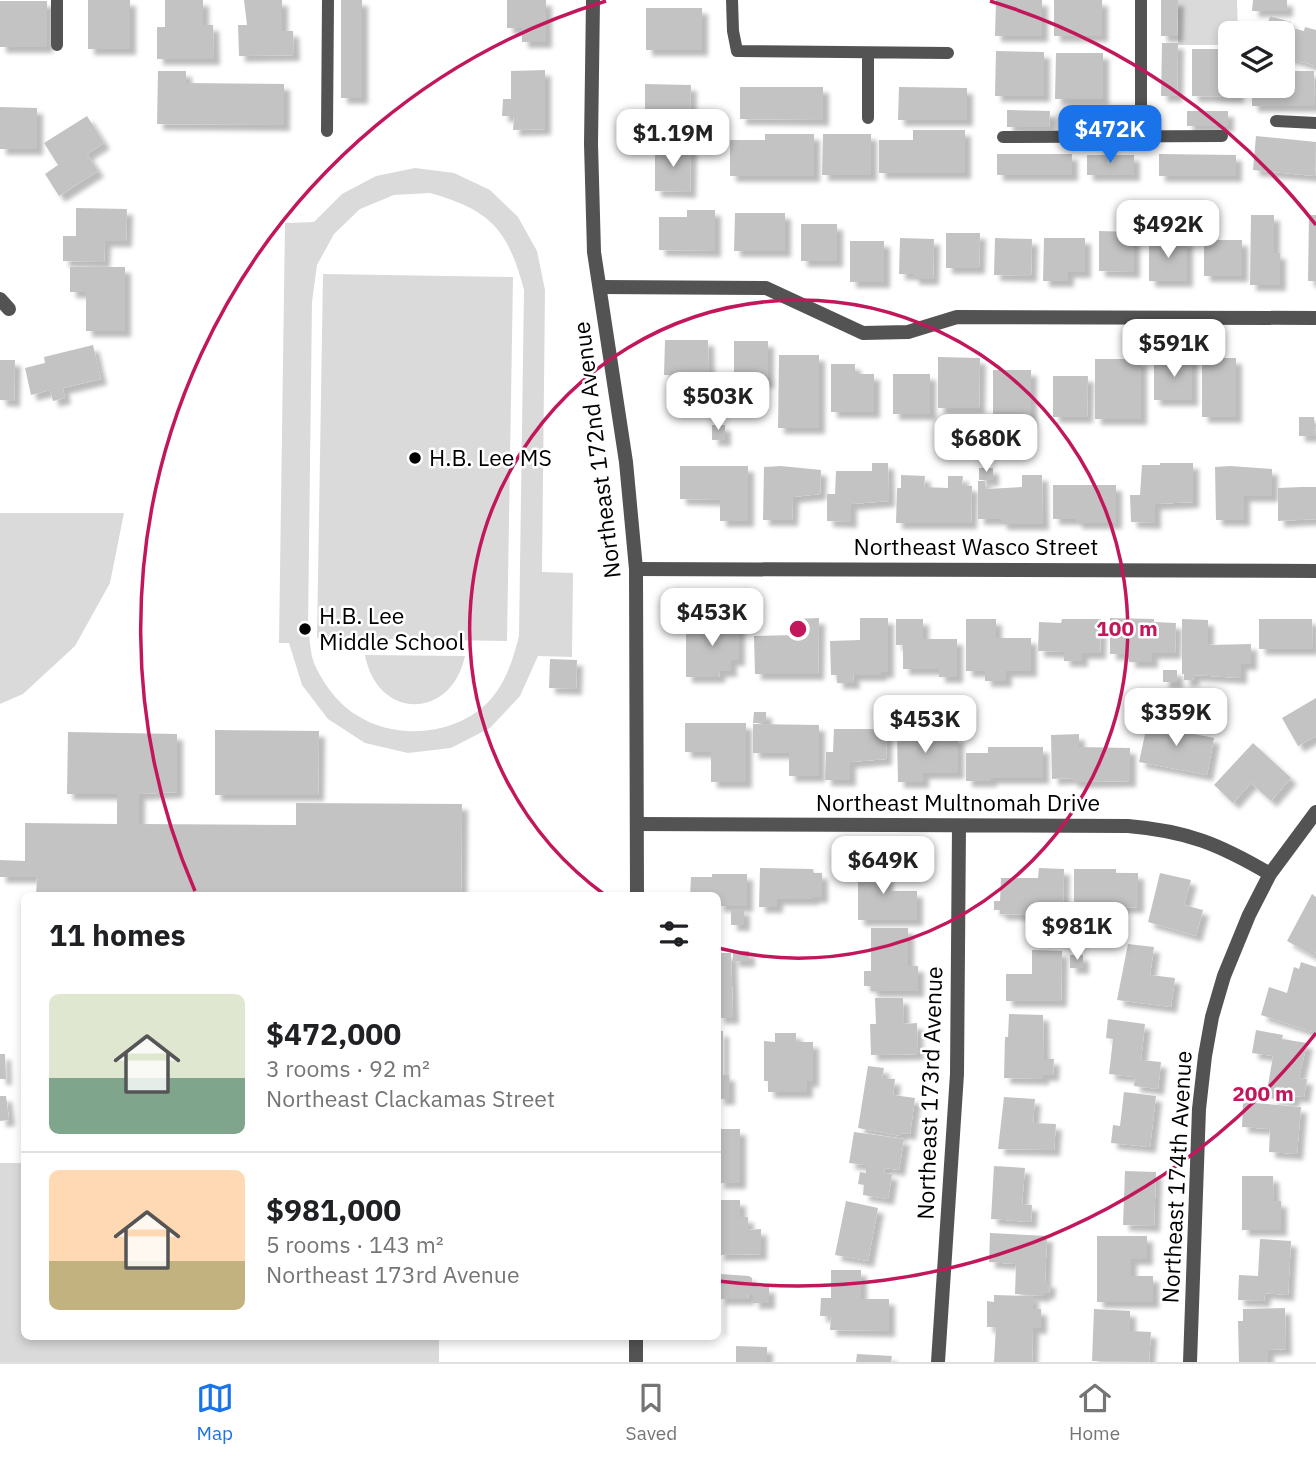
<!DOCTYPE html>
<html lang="en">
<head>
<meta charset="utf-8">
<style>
	:root { --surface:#fff; --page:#f2f2f2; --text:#202124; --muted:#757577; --line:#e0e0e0; --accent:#1a73e8 }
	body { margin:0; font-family:"IBM Plex Sans",sans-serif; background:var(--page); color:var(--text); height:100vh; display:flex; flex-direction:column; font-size:26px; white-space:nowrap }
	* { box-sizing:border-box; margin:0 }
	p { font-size:23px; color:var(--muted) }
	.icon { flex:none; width:38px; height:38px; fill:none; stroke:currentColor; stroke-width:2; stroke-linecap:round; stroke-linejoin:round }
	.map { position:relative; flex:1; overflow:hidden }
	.details { position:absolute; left:21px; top:892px; width:700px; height:448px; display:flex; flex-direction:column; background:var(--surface); border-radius:10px; box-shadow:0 4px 10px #0003 }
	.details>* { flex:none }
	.fabs { position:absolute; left:1218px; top:21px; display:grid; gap:14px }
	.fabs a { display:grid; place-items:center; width:77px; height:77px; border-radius:10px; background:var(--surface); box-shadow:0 4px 10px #0003; font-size:35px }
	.price { position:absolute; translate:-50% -60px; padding:0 16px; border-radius:14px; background:#fff; color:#222; font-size:23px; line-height:46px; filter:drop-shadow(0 2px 4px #0008) }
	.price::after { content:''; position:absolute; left:50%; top:42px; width:21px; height:16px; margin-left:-10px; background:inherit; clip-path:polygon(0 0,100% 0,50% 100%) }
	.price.active { background:var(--accent); color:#fff }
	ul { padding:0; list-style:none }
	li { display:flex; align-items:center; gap:21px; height:175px; padding:0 28px }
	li+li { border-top:2px solid var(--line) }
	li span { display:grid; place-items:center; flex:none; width:196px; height:140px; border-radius:10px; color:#555 }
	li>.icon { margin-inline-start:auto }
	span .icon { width:84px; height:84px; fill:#fffc; stroke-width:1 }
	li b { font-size:30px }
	h2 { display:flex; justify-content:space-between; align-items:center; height:84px; padding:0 28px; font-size:30px }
	.tabs { display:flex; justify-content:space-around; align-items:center; height:98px; border-top:2px solid var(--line); background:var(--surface); font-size:19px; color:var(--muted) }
	.tabs a { display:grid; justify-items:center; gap:4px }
	.tabs .active { color:var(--accent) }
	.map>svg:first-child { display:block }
</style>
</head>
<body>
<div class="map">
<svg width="1316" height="1362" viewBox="0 0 1316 1362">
	<defs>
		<filter id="shadow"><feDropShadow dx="6" dy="6" stdDeviation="2" flood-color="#0004"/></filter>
	</defs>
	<rect width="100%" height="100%" fill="#fff"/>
	<path fill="#dadada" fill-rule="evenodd" d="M 1178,0 L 1237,0 L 1238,33 L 1230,33 L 1230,45 L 1178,45 Z
		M 415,168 L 454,173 L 490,190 L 518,217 L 537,251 L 545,290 L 542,572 L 573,573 L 572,657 L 538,656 L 520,696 L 490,728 L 451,748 L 408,753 L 365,743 L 328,719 L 302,685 L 289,643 L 279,643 L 285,223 L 314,222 L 342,194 L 376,176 ZM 430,193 C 490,210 508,229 524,290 L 519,636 C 513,659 507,680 491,699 C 459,735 398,741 358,716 C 339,705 323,684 314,663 C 310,652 310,638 308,627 L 312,302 L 317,265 L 334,234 L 360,209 L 394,195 Z
		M 323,274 L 513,277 L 507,641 L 317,638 Z
		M 0,513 L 124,513 L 110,583 L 75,646 L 23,694 L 0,704 Z
		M 365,655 L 465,656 C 451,721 377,720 365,655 Z
		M 0,1163 L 24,1163 L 24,1337 L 439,1337 L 439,1362 L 0,1362 Z"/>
	<path fill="#c3c3c3" filter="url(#shadow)" d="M 88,0 L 130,0 L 130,49 L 88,49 Z
		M 165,0 L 203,0 L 203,25 L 213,25 L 214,59 L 157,59 L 157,27 L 165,27 Z
		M 244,0 L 282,0 L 282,31 L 293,31 L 294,55 L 239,56 L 238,25 L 247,25 Z
		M 341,0 L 362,0 L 362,98 L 341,98 Z
		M 507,0 L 546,0 L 546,42 L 522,42 L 522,28 L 507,28 Z
		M 996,0 L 1042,0 L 1042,36 L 995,36 Z
		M 1054,0 L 1102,0 L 1102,36 L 1054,36 Z
		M 1161,0 L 1178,0 L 1177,36 L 1161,36 Z
		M 1253,0 L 1287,0 L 1287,11 L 1252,11 Z
		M 0,1 L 47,1 L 47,47 L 0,47 Z
		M 646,8 L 702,8 L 702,50 L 646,50 Z
		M 1270,16 L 1291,22 L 1289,27 L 1304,31 L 1305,27 L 1316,30 L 1316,66 L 1283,56 L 1283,33 L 1265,33 Z
		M 1162,43 L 1178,43 L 1177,96 L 1161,96 Z
		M 1192,49 L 1230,49 L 1230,86 L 1238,86 L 1238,97 L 1192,96 Z
		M 996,51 L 1044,52 L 1044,96 L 995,96 Z
		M 1056,53 L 1103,53 L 1103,99 L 1055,99 Z
		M 545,70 L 545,129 L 513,130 L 514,116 L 502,116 L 503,99 L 511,99 L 511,71 Z
		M 158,71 L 186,71 L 186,83 L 284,84 L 284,125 L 157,124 Z
		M 1283,71 L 1314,71 L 1315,106 L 1252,106 L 1252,86 L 1283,86 Z
		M 645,84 L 691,85 L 690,120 L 665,120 L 665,133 L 645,133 Z
		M 740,87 L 823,87 L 823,120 L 740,119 Z
		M 899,87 L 967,88 L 967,120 L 898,120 Z
		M 0,107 L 37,108 L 37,149 L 0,149 Z
		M 1007,110 L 1050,111 L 1049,127 L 1007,127 Z
		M 1064,111 L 1107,111 L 1107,126 L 1064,126 Z
		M 1187,111 L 1228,111 L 1228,126 L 1187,126 Z
		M 87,116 L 104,143 L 87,154 L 98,171 L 59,196 L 45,174 L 58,165 L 44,143 Z
		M 913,130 L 965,130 L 965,173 L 879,173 L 879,140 L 913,140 Z
		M 765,134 L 814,134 L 814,176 L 730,176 L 730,140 L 765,140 Z
		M 823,134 L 871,134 L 871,175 L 822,175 Z
		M 1256,136 L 1316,142 L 1315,176 L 1253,170 Z
		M 655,146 L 691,146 L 690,192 L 655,191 Z
		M 997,154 L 1072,154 L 1072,175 L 997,175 Z
		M 1159,154 L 1236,155 L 1236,176 L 1159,176 Z
		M 1087,155 L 1134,155 L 1134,175 L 1087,175 Z
		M 76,208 L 127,209 L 126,241 L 105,241 L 104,262 L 63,261 L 63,236 L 76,236 Z
		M 687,210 L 715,210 L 715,251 L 659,250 L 659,217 L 687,217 Z
		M 735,213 L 785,213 L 785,251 L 734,251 Z
		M 1251,215 L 1274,215 L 1274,253 L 1280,253 L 1280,285 L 1250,285 Z
		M 1309,215 L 1316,215 L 1316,281 L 1308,281 Z
		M 801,224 L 837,224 L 837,261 L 801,261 Z
		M 1099,231 L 1134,232 L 1134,272 L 1099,271 Z
		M 946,233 L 980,233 L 979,268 L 946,268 Z
		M 900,238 L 934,239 L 933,279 L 913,279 L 913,274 L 899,274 Z
		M 995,238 L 1032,239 L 1031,276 L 994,275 Z
		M 1044,238 L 1085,238 L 1085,272 L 1068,272 L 1068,281 L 1043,281 Z
		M 1149,239 L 1187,239 L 1187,281 L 1149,281 Z
		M 1204,240 L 1242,240 L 1242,276 L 1204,276 Z
		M 850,241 L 884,241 L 884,282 L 850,282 Z
		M 70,267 L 125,267 L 125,331 L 86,331 L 86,292 L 70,292 Z
		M 665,340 L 708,340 L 710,407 L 681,407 L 681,375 L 664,375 Z
		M 734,341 L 768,341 L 768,382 L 734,382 Z
		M 93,345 L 101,379 L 63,388 L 65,398 L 53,401 L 50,390 L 31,395 L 25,368 L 45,363 L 44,357 Z
		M 779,355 L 819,355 L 819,428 L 778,428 Z
		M 1167,356 L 1192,356 L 1192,400 L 1154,400 L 1154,365 L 1167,365 Z
		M 938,357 L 980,358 L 979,408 L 938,408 Z
		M 1202,358 L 1236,358 L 1236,417 L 1202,417 Z
		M 1095,359 L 1141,359 L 1141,419 L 1095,419 Z
		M 0,360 L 15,360 L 14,401 L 0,400 Z
		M 831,364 L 855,364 L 855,374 L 874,374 L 874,412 L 831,412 Z
		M 993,370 L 1031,370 L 1031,422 L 993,422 Z
		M 893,374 L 930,374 L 930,414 L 893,414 Z
		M 1053,376 L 1088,376 L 1087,417 L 1053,417 Z
		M 1299,417 L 1314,417 L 1316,436 L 1299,436 Z
		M 712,425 L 725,425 L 725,440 L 712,440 Z
		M 872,463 L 888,463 L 889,501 L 851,504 L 851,522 L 827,521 L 827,494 L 835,494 L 836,471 L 872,471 Z
		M 1160,463 L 1193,463 L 1193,502 L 1155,504 L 1155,523 L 1131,522 L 1130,495 L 1140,495 L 1142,465 L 1160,465 Z
		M 680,466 L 748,466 L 748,521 L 720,521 L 720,500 L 680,499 Z
		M 781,466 L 821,470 L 820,494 L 793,497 L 792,520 L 763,520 L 764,467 Z
		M 1230,466 L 1272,469 L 1272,496 L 1244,496 L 1244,520 L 1216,520 L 1215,467 Z
		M 979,468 L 993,468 L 993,480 L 979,480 Z
		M 901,475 L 925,476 L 924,487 L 948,488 L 948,476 L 963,476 L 962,485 L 972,486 L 971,523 L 896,523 L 897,488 L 901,488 Z
		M 1022,475 L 1042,475 L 1043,524 L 1001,524 L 1001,519 L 978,519 L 978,481 L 985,481 L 986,489 L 1022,487 Z
		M 1053,485 L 1116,485 L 1116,523 L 1076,523 L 1076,519 L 1053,519 Z
		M 1301,487 L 1316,487 L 1316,519 L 1278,521 L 1278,488 Z
		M 714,617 L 739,617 L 739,660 L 731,660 L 731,671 L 720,671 L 719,677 L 686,677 L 686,628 L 713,628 Z
		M 819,618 L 818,674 L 755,674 L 754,636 L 794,635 L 793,619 Z
		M 860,618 L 888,618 L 888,672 L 881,672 L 881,675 L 853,675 L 854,683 L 837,683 L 837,675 L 831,675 L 830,641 L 860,640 Z
		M 1110,618 L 1154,619 L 1154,622 L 1176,623 L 1175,653 L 1152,653 L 1152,662 L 1129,662 L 1129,654 L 1110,654 Z
		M 896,619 L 923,619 L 923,639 L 957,639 L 957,677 L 939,677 L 939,669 L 903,669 L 903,645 L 896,645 Z
		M 966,619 L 996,619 L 996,638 L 1031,638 L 1031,671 L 1006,671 L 1006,681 L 985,681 L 985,671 L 966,671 Z
		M 1062,619 L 1101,619 L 1100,653 L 1082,653 L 1082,661 L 1064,661 L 1064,652 L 1038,651 L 1039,622 L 1061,623 Z
		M 1182,619 L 1208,620 L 1208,645 L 1251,644 L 1251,664 L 1241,664 L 1241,678 L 1194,675 L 1193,680 L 1184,680 L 1184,674 L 1182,674 Z
		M 1259,619 L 1312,619 L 1313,649 L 1259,649 Z
		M 550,659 L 577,660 L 576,689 L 549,688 Z
		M 1163,670 L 1177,670 L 1177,682 L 1163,682 Z
		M 1316,698 L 1316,736 L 1298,746 L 1282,718 Z
		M 754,712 L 766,712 L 766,723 L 753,723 Z
		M 1161,718 L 1181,721 L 1179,731 L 1214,738 L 1207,775 L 1139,762 L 1147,725 L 1159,727 Z
		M 873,721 L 887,721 L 886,759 L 850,762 L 850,780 L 825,780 L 826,752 L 833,752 L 834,729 L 873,729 Z
		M 685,723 L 746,723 L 746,782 L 711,782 L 711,752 L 685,752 Z
		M 753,724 L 819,725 L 819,776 L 789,776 L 789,753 L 753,753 Z
		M 900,727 L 920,727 L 920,736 L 958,736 L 958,773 L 923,773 L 923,782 L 898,782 L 897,735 L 899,735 Z
		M 215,730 L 319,731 L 318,795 L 215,795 Z
		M 68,732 L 177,734 L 177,792 L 139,794 L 139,824 L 296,825 L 296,803 L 462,804 L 461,896 L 36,896 L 37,877 L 0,877 L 0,860 L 25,861 L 25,823 L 117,824 L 117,794 L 67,794 Z
		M 1079,734 L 1079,747 L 1130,748 L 1130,781 L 1072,782 L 1072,778 L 1052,779 L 1051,735 Z
		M 1253,743 L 1291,778 L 1271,801 L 1251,783 L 1233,803 L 1214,785 Z
		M 988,747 L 1043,747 L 1043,778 L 991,778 L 991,781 L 966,781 L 966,753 L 988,753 Z
		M 858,863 L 887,863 L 887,891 L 917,891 L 917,920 L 858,920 Z
		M 760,868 L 813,869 L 814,873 L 822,873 L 822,897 L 813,897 L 813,899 L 777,899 L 777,907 L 759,907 Z
		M 1039,868 L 1064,869 L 1063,915 L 1060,915 L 1059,923 L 1039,923 L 1039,915 L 1000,914 L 1000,910 L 994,910 L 994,901 L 1000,901 L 1001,878 L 1038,878 Z
		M 1074,869 L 1116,869 L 1116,873 L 1138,873 L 1138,907 L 1093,908 L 1093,918 L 1074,918 Z
		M 1160,873 L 1191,880 L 1184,905 L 1203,910 L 1196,936 L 1148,922 Z
		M 712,874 L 747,874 L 747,906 L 718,906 L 718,896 L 690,896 L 691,877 L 712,877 Z
		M 1312,894 L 1316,897 L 1316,951 L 1314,956 L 1287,941 Z
		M 731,909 L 744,909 L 744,925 L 731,925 Z
		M 871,928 L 908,928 L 908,966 L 918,966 L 918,991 L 871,991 L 871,986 L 864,986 L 864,971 L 871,971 Z
		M 1128,944 L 1154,947 L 1150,975 L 1175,978 L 1171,1007 L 1117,1000 Z
		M 1032,950 L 1062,951 L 1061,1001 L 1006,1001 L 1006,974 L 1032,974 Z
		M 733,951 L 749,951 L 749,961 L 733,961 Z
		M 718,953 L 731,953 L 733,1018 L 718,1018 Z
		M 1070,955 L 1083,955 L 1083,968 L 1070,968 Z
		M 1301,962 L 1316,967 L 1316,1033 L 1261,1015 L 1269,987 L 1287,993 L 1294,967 L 1299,969 Z
		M 875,998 L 903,998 L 904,1024 L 917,1023 L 918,1054 L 871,1055 L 870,1024 L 876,1024 Z
		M 1009,1014 L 1043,1015 L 1044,1059 L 1054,1059 L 1053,1075 L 1043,1075 L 1043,1079 L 1004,1078 L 1005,1037 L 1008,1037 Z
		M 1108,1019 L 1145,1024 L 1141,1060 L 1161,1062 L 1158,1089 L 1134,1086 L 1135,1077 L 1109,1074 L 1113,1039 L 1106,1038 Z
		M 1256,1030 L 1283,1035 L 1282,1039 L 1307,1043 L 1299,1078 L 1307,1079 L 1304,1097 L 1294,1096 L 1293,1102 L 1269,1098 L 1270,1092 L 1267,1091 L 1273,1056 L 1252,1053 Z
		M 718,1031 L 723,1031 L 723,1075 L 729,1075 L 729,1099 L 718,1099 Z
		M 775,1033 L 796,1033 L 796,1042 L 813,1042 L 813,1081 L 807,1081 L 807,1092 L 768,1092 L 768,1081 L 764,1081 L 764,1041 L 775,1042 Z
		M 0,1054 L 5,1054 L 6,1079 L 0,1079 Z
		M 868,1066 L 884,1068 L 882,1078 L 895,1079 L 893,1095 L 915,1098 L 910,1134 L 901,1133 L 901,1136 L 858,1128 Z
		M 1124,1092 L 1156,1096 L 1150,1147 L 1111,1143 L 1113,1125 L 1120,1126 Z
		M 0,1096 L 6,1096 L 9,1120 L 0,1121 Z
		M 1004,1097 L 1035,1099 L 1033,1123 L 1056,1124 L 1054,1150 L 998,1149 Z
		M 1243,1102 L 1301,1107 L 1297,1154 L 1269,1152 L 1270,1129 L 1242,1127 Z
		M 718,1129 L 740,1129 L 740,1183 L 718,1183 Z
		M 854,1132 L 904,1139 L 899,1170 L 885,1168 L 884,1173 L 892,1174 L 888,1199 L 863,1195 L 864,1185 L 858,1184 L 860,1172 L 866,1173 L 866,1165 L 849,1163 Z
		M 994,1166 L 1025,1168 L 1022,1204 L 1032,1205 L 1031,1222 L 991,1219 Z
		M 1125,1171 L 1156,1172 L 1154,1226 L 1123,1225 Z
		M 1242,1176 L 1273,1176 L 1274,1201 L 1281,1201 L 1281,1230 L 1242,1230 Z
		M 718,1200 L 740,1200 L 740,1217 L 748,1217 L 748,1230 L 761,1229 L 761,1254 L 718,1255 Z
		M 846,1201 L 878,1208 L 868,1261 L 835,1255 Z
		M 990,1233 L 1047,1236 L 1045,1282 L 1050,1282 L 1049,1293 L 1044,1293 L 1044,1296 L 1015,1294 L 1016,1264 L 989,1262 Z
		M 1097,1236 L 1147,1236 L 1147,1259 L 1131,1259 L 1131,1276 L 1153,1276 L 1153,1302 L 1097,1302 Z
		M 1260,1239 L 1291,1241 L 1288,1295 L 1265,1293 L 1264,1301 L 1238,1300 L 1239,1275 L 1258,1276 Z
		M 831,1270 L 861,1270 L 861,1299 L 889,1299 L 889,1331 L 830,1330 L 831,1316 L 820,1316 L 821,1298 L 831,1298 Z
		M 721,1274 L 749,1276 L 752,1278 L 752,1287 L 769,1287 L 769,1303 L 753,1303 L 753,1295 L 748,1295 L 749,1299 L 720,1299 L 720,1330 L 718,1330 L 718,1277 L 721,1277 Z
		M 994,1295 L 1033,1296 L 1033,1309 L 1041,1309 L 1041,1328 L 1033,1328 L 1032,1362 L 994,1362 L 996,1327 L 987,1327 L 987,1301 L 994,1302 Z
		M 1285,1308 L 1286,1349 L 1268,1350 L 1268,1362 L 1239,1362 L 1238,1321 L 1243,1321 L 1243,1309 Z
		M 1094,1309 L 1130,1311 L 1130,1331 L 1151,1332 L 1149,1362 L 1092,1361 Z
		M 736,1346 L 767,1347 L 767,1362 L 736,1362 Z
		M 857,1354 L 892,1356 L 891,1362 L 856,1362 Z"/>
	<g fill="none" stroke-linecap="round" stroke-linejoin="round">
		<path stroke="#535353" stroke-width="12" d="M 57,0 L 57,45
			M 732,0 L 733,31 L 737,51 L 948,53
			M 868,53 L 868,118
			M 1276,121 L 1316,123
			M 327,131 L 328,0
			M 1141,135 L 1141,0
			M 1003,137 L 1222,136"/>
		<path stroke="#535353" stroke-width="14" d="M 600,287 L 766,288 L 863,333 L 908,332 L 957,317 L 1316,318
			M 0,299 L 9,309
			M 636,569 L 1316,571
			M 637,824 L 1128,826 C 1187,831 1219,844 1270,874
			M 938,1362 L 957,1074 L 959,826
			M 1190,1362 L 1199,1109 L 1205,1056 L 1212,1017 L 1224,976 L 1249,915 L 1270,874 L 1316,812"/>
		<path stroke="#535353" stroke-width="14" d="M 593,0 L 591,144 L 594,252 L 626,462 L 636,569 L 637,896
			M 636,1362 L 636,1337"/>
	</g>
	<g fill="none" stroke="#c2185b" stroke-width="3.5">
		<path d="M605 895A329 329 0 1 1 718 948"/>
		<path d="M1316 1033A657 657 0 0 1 718 1281M195 891A657 657 0 0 1 606 1M990 1A657 657 0 0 1 1316 225"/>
	</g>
	<g fill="#000" stroke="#fff" stroke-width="2.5">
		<circle cx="415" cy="458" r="7"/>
		<circle cx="305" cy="629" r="7"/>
	</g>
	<g text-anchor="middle" stroke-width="5" stroke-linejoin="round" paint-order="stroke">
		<g font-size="23" fill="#000" stroke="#fff">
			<text transform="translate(597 450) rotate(-97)" y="8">Northeast 172nd Avenue</text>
			<text x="976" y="555">Northeast Wasco Street</text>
			<text x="958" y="811">Northeast Multnomah Drive</text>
			<text transform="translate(930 1093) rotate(-88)" y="8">Northeast 173rd Avenue</text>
			<text transform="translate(1177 1177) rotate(-87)" y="8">Northeast 174th Avenue</text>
		</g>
		<g font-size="23" fill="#000" stroke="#fff" text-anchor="start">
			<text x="429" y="466">H.B. Lee MS</text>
			<text x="319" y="624">H.B. Lee<tspan x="319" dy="26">Middle School</tspan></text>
		</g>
	</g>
	<circle cx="798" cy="629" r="10" fill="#c2185b" stroke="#fff" stroke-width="3.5"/>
	<g font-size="21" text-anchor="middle" font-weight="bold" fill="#c2185b" stroke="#fff" stroke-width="5" stroke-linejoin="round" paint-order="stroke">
		<text x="1127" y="636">100 m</text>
		<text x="1263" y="1101">200 m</text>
	</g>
</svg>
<div class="fabs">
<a><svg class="icon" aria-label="layers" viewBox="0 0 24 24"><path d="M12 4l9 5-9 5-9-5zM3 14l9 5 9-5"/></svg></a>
</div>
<b class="price active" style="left:1110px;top:165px">$472K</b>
<b class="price" style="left:673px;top:169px">$1.19M</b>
<b class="price" style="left:1168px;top:260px">$492K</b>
<b class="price" style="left:1174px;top:379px">$591K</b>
<b class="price" style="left:718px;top:432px">$503K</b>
<b class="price" style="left:986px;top:474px">$680K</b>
<b class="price" style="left:712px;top:648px">$453K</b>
<b class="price" style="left:1176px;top:748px">$359K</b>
<b class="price" style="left:925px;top:755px">$453K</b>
<b class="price" style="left:883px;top:896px">$649K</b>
<b class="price" style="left:1077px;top:962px">$981K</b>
<section class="details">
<h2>11 homes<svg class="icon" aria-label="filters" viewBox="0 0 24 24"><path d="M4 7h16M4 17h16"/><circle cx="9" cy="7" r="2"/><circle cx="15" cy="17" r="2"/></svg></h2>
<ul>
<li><span style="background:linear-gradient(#dfe7d0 60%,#7fa58c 0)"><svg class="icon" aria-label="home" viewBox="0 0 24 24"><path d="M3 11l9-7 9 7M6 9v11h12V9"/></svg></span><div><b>$472,000</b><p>3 rooms · 92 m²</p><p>Northeast Clackamas Street</p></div></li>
<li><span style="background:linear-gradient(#ffd9b3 65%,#c2b280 0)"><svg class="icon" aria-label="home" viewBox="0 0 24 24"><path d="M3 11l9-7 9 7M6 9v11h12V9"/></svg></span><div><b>$981,000</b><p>5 rooms · 143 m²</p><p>Northeast 173rd Avenue</p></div></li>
</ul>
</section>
</div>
<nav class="tabs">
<a class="active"><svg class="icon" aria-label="map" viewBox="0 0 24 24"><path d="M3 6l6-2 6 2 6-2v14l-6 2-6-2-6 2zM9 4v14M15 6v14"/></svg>Map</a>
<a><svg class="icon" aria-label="saved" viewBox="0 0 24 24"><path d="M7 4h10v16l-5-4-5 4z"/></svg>Saved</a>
<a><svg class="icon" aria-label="home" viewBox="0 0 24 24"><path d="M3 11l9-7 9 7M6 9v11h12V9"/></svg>Home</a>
</nav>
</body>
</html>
